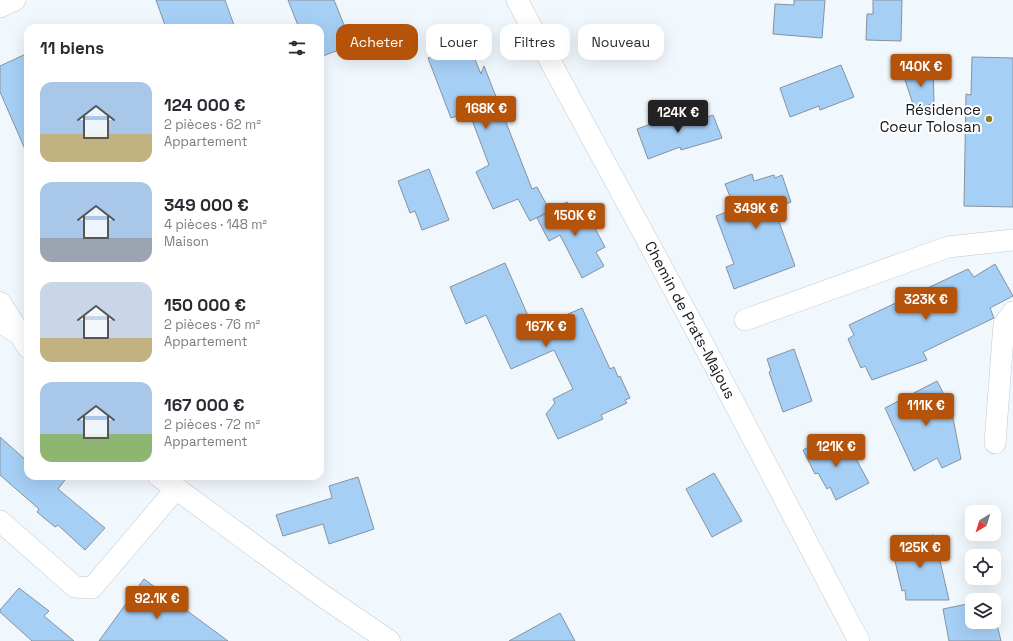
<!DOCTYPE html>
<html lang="fr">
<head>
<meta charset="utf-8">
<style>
	:root { --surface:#fff; --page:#f2f2f3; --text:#2b2b33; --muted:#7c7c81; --accent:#b45309 }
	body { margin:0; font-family:"Space Grotesk",sans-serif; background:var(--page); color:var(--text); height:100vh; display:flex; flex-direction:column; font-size:15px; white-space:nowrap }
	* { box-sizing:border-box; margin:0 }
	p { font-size:13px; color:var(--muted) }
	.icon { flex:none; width:22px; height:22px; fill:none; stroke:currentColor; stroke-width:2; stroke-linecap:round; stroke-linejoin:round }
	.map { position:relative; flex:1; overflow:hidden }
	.drawer { position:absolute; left:24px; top:24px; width:300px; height:456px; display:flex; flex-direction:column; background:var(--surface); border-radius:12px; box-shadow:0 4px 16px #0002 }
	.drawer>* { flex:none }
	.guide { position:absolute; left:336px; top:24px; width:380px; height:36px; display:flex; gap:8px }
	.needle { width:26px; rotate:218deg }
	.tools { position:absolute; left:965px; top:505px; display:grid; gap:8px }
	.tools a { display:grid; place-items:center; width:36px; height:36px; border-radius:8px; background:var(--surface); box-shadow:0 4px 16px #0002; font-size:20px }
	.price { position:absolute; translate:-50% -34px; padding:0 9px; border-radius:4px; background:var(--accent); color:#fff; font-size:13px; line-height:26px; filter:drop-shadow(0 1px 2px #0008) }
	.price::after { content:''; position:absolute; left:50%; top:24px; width:12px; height:9px; margin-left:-6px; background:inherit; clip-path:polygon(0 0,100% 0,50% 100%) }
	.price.active { background:#222; color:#fff }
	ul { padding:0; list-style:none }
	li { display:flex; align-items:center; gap:12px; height:100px; padding:0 16px }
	li span { display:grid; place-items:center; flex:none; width:112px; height:80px; border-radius:12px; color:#555 }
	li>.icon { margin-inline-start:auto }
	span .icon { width:48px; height:48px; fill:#fffc; stroke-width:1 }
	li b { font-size:17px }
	h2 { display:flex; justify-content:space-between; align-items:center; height:48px; padding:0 16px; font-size:17px }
	.tag { padding:0 14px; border-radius:12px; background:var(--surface); box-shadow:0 4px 16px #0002; font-size:14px; line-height:36px }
	.tag.active { background:var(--accent); color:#fff }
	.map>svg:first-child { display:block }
</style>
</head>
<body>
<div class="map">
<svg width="1013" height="641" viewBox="0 0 1013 641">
	<rect width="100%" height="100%" fill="#f0f7fd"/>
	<path fill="#a6cff6" stroke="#87929c" d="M 156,0 L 225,0 L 235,28 L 166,28 Z
		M 288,0 L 334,0 L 352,45 L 320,57 L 320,28 L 299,28 Z
		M 794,0 L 825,0 L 822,38 L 773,34 L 775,4 L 794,5 Z
		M 873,0 L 902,0 L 901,41 L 866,40 L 867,14 L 873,14 Z
		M 468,43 L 481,74 L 484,66 L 532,189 L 537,187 L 550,211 L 530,221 L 518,199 L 493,209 L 476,172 L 489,165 L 469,112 L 451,118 L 428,58 Z
		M 28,53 L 28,156 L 0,92 L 0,66 Z
		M 972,57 L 1013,58 L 1013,207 L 964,206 L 966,94 L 971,95 Z
		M 841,65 L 854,97 L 820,110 L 819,106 L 790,117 L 780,88 Z
		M 933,67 L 934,103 L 915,110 L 904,77 Z
		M 692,109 L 696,121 L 713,115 L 722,138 L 681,150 L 680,147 L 648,159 L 637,129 Z
		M 429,169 L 449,220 L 422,230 L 415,211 L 410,213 L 398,181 Z
		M 752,174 L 754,181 L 774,175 L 775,178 L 782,175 L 791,202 L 774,208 L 795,266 L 734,289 L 726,267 L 734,264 L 716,216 L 735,209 L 725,184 Z
		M 567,202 L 573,214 L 584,208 L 605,247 L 596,252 L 604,266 L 582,278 L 560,235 L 549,241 L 537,218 Z
		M 505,263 L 532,325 L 545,319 L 547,323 L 582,308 L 610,369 L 614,367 L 618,377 L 620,376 L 630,398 L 625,400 L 627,403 L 601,415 L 603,419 L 558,439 L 546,414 L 555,403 L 553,399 L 573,389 L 554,350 L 511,369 L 486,315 L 466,324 L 450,287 Z
		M 995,264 L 1013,296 L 990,308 L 994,318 L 923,352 L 927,360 L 872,380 L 865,366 L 861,368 L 848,339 L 854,335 L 849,325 L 968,269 L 974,277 Z
		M 794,349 L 812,401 L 783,412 L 769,372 L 771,371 L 767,359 Z
		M 937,381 L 951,408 L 961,459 L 942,468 L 937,458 L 914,471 L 885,408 Z
		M 832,435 L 844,458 L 853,453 L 869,483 L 836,500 L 830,487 L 827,489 L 818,473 L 815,474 L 803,450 Z
		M 0,437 L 28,462 L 28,476 L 68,476 L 58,489 L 105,528 L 85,550 L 58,525 L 55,527 L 37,512 L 39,509 L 0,475 Z
		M 714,473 L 742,521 L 712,537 L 686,489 Z
		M 358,477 L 374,529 L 329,544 L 323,524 L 283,536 L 276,515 L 332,498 L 329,486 Z
		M 934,535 L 949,600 L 906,600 L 905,590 L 902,591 L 891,544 Z
		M 144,579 L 190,613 L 228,641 L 99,641 Z
		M 19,588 L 49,611 L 44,616 L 74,641 L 32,641 L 0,612 L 0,610 Z
		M 972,603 L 972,622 L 994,622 L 994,612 L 1001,641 L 949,641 L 943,609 Z
		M 560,613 L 575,641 L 509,641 Z"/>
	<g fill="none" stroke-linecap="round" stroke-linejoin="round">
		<g stroke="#bfcad5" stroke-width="12">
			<path id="service" d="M 0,328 L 16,338"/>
		</g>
		<g stroke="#bfcad5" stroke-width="22">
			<path id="minor" d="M 517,0 L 699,336 L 859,641
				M 0,7 L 15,0
				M 745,320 L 948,247 L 1013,240
				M 995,443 L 1004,324 L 1013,312
				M 0,521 L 75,587 L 92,588 L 176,489"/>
		</g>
		<g stroke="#bfcad5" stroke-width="23">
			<path id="tertiary" d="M 0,303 L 28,347
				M 159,476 L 320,594 L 389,641"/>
		</g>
		<use href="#service" stroke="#fff" stroke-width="11"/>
		<use href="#minor" stroke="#fff" stroke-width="21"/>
		<use href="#tertiary" stroke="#fff" stroke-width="22"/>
	</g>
	<circle fill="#8f7d23" stroke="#fff" stroke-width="1.5" cx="989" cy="119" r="4"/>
	<g text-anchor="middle" stroke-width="4" stroke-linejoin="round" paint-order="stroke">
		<g font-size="15" fill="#15181c" stroke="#fff" text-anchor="end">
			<text x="981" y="115">Résidence<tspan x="981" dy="17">Coeur Tolosan</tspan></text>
		</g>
		<g font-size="15" fill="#15181c" stroke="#fff">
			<text transform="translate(690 320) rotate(62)" y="5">Chemin de Prats-Majous</text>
		</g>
	</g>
</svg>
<div class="tools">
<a><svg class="needle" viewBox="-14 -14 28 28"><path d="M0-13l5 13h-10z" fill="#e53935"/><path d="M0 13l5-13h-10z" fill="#7c7c81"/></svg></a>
<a><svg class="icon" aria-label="locate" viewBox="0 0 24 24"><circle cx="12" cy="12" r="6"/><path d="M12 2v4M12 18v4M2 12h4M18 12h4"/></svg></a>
<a><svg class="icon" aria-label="layers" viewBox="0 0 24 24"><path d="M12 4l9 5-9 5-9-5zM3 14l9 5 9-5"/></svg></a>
</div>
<b class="price" style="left:921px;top:88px">140K €</b>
<b class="price" style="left:486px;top:130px">168K €</b>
<b class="price active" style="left:678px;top:134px">124K €</b>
<b class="price" style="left:756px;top:230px">349K €</b>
<b class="price" style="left:575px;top:237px">150K €</b>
<b class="price" style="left:926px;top:321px">323K €</b>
<b class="price" style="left:546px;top:348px">167K €</b>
<b class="price" style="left:926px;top:427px">111K €</b>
<b class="price" style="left:836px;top:468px">121K €</b>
<b class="price" style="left:920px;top:569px">125K €</b>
<b class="price" style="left:157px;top:620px">92.1K €</b>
<div class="guide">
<a class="tag active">Acheter</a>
<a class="tag">Louer</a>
<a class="tag">Filtres</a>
<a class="tag">Nouveau</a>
</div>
<section class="drawer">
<h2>11 biens<svg class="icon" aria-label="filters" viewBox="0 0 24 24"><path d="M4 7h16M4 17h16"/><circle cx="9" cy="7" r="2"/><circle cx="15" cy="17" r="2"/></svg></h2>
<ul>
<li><span style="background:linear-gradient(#a9c7e8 65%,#c2b280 0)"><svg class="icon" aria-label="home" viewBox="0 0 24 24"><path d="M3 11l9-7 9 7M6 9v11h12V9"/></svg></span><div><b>124 000 €</b><p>2 pièces · 62 m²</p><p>Appartement</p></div></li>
<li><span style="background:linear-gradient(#a9c7e8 70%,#9aa5b1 0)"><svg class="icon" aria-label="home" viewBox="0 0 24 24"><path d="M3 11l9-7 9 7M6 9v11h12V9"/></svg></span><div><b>349 000 €</b><p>4 pièces · 148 m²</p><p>Maison</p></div></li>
<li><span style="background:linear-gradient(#c9d6e8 70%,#c2b280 0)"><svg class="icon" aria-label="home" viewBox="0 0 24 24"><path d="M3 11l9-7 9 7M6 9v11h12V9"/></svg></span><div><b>150 000 €</b><p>2 pièces · 76 m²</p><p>Appartement</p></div></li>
<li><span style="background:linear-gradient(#a9c7e8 65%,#8fb573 0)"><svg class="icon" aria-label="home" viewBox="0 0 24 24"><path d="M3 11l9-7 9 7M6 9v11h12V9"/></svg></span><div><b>167 000 €</b><p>2 pièces · 72 m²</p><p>Appartement</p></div></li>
</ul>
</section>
</div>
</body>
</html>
